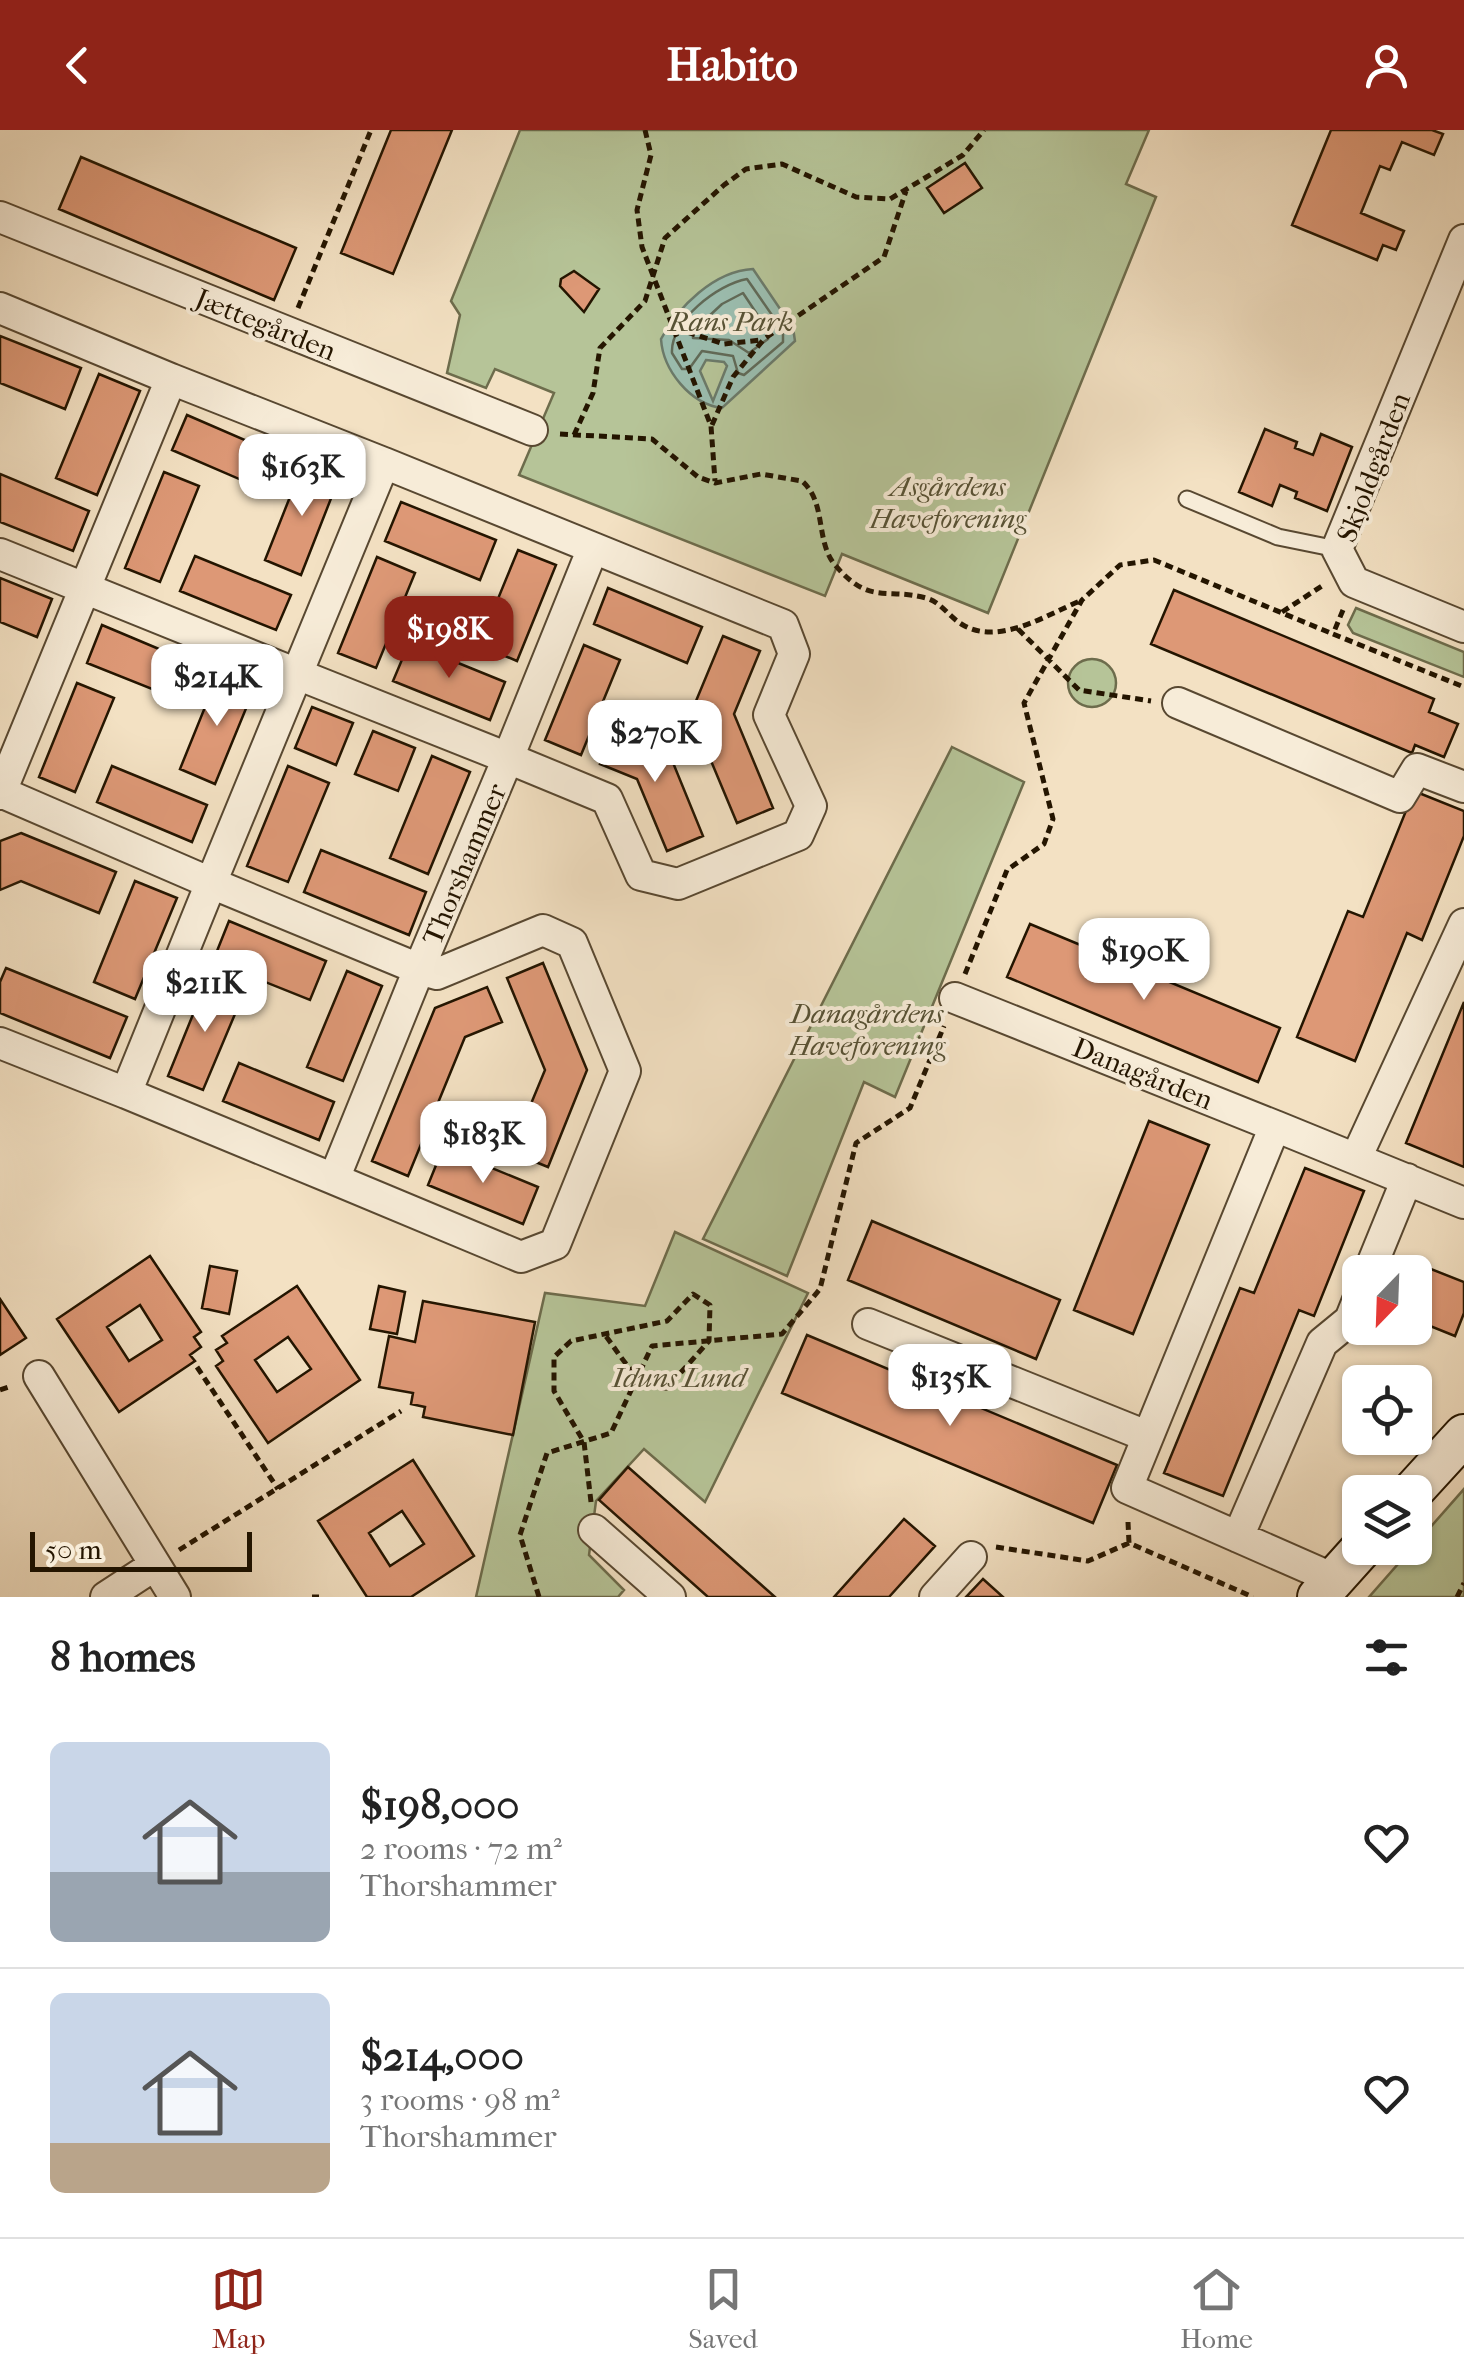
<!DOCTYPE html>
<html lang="en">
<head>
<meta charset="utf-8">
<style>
	:root { --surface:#fff; --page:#f6f6f6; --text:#222; --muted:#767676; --line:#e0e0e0; --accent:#8f2418 }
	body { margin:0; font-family:"IM FELL French Canon",serif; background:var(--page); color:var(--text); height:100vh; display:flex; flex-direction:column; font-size:38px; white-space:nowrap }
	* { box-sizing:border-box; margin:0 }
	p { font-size:32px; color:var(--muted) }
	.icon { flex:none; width:55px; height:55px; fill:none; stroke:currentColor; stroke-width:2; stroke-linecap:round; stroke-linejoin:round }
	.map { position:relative; height:1467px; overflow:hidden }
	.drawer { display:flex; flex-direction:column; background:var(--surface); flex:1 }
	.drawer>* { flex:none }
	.needle { width:65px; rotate:203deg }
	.tools { position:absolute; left:1342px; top:1125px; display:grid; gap:20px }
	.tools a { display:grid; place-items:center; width:90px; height:90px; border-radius:15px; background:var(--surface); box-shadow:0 2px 8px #0004; font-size:50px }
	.scale { position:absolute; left:30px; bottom:25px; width:222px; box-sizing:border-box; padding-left:10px; border:5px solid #241500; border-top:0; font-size:28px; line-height:35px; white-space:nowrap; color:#241500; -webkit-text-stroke:8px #f7ecd8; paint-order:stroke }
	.price { position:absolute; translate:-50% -85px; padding:0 22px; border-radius:20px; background:#fff; color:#222; font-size:32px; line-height:65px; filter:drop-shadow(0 2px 5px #0008) }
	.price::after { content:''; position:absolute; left:50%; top:60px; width:30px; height:22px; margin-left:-15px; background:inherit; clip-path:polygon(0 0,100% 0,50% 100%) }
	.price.on { background:var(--accent); color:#fff }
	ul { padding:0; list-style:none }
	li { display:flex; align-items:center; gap:30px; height:250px; padding:0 50px }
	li+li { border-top:2px solid var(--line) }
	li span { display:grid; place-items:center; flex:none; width:280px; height:200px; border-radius:15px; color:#555 }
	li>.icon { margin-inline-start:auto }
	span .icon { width:120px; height:120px; fill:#fffc; stroke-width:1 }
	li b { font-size:42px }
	h2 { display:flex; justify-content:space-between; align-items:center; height:120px; padding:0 50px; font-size:42px }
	header { display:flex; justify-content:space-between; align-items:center; height:130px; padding:0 50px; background:var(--accent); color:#fff; font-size:45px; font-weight:700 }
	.menu { display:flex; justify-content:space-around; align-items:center; height:140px; border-top:2px solid var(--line); background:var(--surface); font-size:28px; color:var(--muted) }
	.menu a { display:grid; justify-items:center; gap:5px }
	.menu .on { color:var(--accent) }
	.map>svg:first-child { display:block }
</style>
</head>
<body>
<header><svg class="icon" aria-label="back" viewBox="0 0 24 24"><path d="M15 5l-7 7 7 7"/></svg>Habito<svg class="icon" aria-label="person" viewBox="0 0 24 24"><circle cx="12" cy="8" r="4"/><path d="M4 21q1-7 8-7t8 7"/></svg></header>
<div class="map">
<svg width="1464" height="1467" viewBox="0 0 1464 1467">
	<rect width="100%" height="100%" fill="#f3e1c3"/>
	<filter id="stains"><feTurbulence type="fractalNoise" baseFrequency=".002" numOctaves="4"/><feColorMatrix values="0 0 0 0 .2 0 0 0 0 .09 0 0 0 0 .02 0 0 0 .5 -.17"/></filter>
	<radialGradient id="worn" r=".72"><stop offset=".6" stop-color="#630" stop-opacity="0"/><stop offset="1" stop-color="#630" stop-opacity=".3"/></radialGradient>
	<path fill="#b6c498" stroke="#6d6c4c" stroke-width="2.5" d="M 520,0 L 1149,0 L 1126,54 L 1156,67 L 988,483 L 842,424 L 825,466 L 519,345 L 554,263 L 495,239 L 486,258 L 447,243 L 460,185 L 451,171 Z
		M 1356,478 L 1464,522 L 1464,547 L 1353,503 L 1348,495 Z
		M1068 553a24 24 0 1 1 48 0a24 24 0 1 1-48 0Z
		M 952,617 L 1024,652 L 895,967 L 864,952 L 787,1146 L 703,1109 Z
		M 675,1102 L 808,1163 L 705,1372 L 644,1319 L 596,1371 L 589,1425 L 624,1460 L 618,1467 L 476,1467 L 545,1163 L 645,1176 Z
		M 1464,1359 L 1464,1467 L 1369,1467 Z"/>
	<path fill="#9bbeb0" stroke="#6b7a6a" stroke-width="2.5" fill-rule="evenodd" d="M 753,139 L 793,198 L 795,211 L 722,278 C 690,274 663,240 661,209 C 678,177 714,141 753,139 ZM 706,230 L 724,232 L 727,236 L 713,271 L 700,241 Z"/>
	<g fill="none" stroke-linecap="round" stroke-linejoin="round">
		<path stroke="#606a58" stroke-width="2.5" d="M 747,149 L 783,201 L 783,212 L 744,245 L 738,243 L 733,226 L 702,221 L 689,239 L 682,239 L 672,223 C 670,191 718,154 747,149 Z
			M 743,163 L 769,202 L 768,209 L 749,223 L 729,210 L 693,208 L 693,201 L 722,174 Z"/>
	</g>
	<path fill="#dd9876" stroke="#241500" stroke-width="2.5" fill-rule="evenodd" d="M 391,0 L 452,0 L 393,144 L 341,123 Z
		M 1331,0 L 1432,0 L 1443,4 L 1434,25 L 1402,12 L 1390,40 L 1380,36 L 1361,83 L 1404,101 L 1396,120 L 1383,115 L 1377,130 L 1292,95 Z
		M 81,27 L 296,118 L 274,170 L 59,79 Z
		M 965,33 L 982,58 L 944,83 L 927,58 Z
		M 574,141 L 599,159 L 584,182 L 560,156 L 561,149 Z
		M 0,206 L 81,238 L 65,279 L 0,253 Z
		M 99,244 L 140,261 L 97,365 L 56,348 Z
		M 187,285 L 282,326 L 267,361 L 172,320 Z
		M 1265,299 L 1297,312 L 1295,318 L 1313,325 L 1321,304 L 1352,317 L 1327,381 L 1295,368 L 1297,362 L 1280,355 L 1272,376 L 1239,362 Z
		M 303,334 L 339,348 L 301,445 L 265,430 Z
		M 164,342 L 199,356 L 160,452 L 125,438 Z
		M 0,344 L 89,381 L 73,421 L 0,392 Z
		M 401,372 L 496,410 L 480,450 L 385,411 Z
		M 518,420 L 556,435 L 517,531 L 479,515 Z
		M 195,426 L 291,465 L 276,500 L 180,461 Z
		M 377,427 L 415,443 L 376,538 L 338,523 Z
		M 0,448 L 52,469 L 37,507 L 0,492 Z
		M 608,458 L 702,497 L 687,533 L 594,494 Z
		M 1174,460 L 1434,569 L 1429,582 L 1458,594 L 1444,627 L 1415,615 L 1412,623 L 1151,514 Z
		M 102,495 L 197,535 L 182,571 L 87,533 Z
		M 723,506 L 760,521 L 734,584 L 773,678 L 737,693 L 691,583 Z
		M 409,513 L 505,552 L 490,590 L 393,551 Z
		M 584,515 L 620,530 L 581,625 L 545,610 Z
		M 218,545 L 254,559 L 215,654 L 180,639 Z
		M 77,553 L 114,568 L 75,662 L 39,647 Z
		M 312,577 L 353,593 L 336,635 L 295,618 Z
		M 615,597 L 667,618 L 703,706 L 667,721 L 637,649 L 600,634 Z
		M 373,601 L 415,618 L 398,661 L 355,644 Z
		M 432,626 L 470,642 L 428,744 L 390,728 Z
		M 112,636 L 207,675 L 192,712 L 97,672 Z
		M 288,636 L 329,653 L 288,752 L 247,736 Z
		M 1414,661 L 1464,681 L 1464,706 L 1422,810 L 1407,803 L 1355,931 L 1297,907 L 1348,781 L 1363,787 Z
		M 21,703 L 116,742 L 99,783 L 21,751 L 0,760 L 0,711 Z
		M 321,720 L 426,762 L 409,805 L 304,762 Z
		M 135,751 L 177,768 L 135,869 L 94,852 Z
		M 229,791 L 326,831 L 310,870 L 213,831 Z
		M 1030,794 L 1280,898 L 1258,952 L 1007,847 Z
		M 543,833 L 587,940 L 548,1037 L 511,1022 L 545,940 L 507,848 Z
		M 6,838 L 127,887 L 110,928 L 0,883 L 0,852 Z
		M 347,841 L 382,856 L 343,951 L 307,937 Z
		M 207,850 L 243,865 L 203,960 L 168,946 Z
		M 487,857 L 502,892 L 465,907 L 408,1046 L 372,1031 L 435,878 Z
		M 1464,872 L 1464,1037 L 1406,1013 Z
		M 239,933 L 334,972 L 319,1010 L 223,971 Z
		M 1149,991 L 1209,1015 L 1133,1204 L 1074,1180 Z
		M 443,1018 L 538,1057 L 523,1094 L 428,1055 Z
		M 1305,1038 L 1364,1061 L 1314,1186 L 1299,1180 L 1223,1366 L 1164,1343 L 1240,1158 L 1254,1163 Z
		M 872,1091 L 1060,1170 L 1036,1229 L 848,1150 Z
		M 150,1126 L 201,1202 L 194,1207 L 201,1217 L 190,1225 L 195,1231 L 119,1282 L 57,1189 ZM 140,1175 L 162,1210 L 129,1231 L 107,1197 Z
		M 1413,1132 L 1464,1152 L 1464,1183 L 1455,1206 L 1415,1190 L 1415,1142 L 1409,1142 Z
		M 210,1136 L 237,1141 L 229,1184 L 202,1178 Z
		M 297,1156 L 360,1250 L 268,1313 L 216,1236 L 223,1231 L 216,1220 L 227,1213 L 222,1206 ZM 288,1207 L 311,1239 L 277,1262 L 255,1230 Z
		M 379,1156 L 405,1162 L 397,1204 L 370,1199 Z
		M 0,1169 L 26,1208 L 0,1225 Z
		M 423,1171 L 535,1192 L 513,1305 L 423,1287 L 425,1277 L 411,1274 L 413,1263 L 379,1257 L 389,1206 L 415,1212 Z
		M 807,1205 L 1117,1335 L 1093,1393 L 782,1263 Z
		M 413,1330 L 474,1426 L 411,1467 L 367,1467 L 318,1391 ZM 402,1381 L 424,1414 L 390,1436 L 369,1403 Z
		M 628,1337 L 775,1467 L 708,1467 L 599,1370 Z
		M 904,1389 L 935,1416 L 889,1467 L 834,1467 Z
		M 983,1449 L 1003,1467 L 966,1467 Z"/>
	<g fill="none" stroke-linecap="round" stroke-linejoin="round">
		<g stroke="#584831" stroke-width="19">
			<path id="lane" d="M 1187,369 L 1278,407 L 1337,419"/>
		</g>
		<g stroke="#584831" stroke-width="34">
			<path id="street" d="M 0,87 L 532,300
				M 1464,110 L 1337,419 L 1354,452 L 1464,497
				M 0,178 L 171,249
				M 384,333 L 783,495 L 794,524 L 769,585 L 811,676 L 798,705 L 678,754 L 641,745 L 607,669 L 508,628 L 593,418
				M 0,424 L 297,544 L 384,333 L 171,249 L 0,664
				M 297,544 L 508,628 L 419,839 L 211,753 Z
				M 1178,573 L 1400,667 L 1417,639 L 1464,657
				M 3,663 L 211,753 L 126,963 L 334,1049 L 419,839 L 437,844 L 543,800 L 572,813 L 625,941 L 555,1114 L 521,1127 L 334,1049
				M 955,868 L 1275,996 L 1127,1358 L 1334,1449
				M 0,913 L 126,963
				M 1275,996 L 1464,1073
				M 1357,1026 L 1464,794
				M 1369,1142 L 1407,1049
				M 868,1194 L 1144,1305
				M 39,1246 L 175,1467
				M 594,1400 L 670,1467
				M 1238,1407 L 1322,1213 L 1350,1190 L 1360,1165
				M 106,1467 L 155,1435
				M 935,1467 L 971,1427"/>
		</g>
		<g stroke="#241500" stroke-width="44">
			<path id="secondary" d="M 1412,1362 L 1464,1305
				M 1318,1467 L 1362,1418"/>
		</g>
		<path stroke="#241500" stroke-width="5" stroke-dasharray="8 5" stroke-linecap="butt" d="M 645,0 L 651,25 L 637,80 L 642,117 L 711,296 L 715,351
			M 298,178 L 371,0
			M 675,198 L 724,214 L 761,210
			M 712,295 L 733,247 L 764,209 L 884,127 L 906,61
			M 560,304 L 652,309 L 698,347 L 715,353 L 761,344 L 802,351 C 827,373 815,411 835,435 C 870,476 886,457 926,468 C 941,472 949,487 963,495 C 999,516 1046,485 1080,471
			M 574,305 L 593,263 L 600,218 L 645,171 L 665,108 L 724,55 L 746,39 L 782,34 L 856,67 L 890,69 L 963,25 L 984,0
			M 1343,480 L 1333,504 L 1464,557
			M 1282,482 L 1325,454
			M 1018,499 L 1079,560 L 1151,571
			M 965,844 L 1007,740 L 1044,714 L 1053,689 L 1024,573 L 1082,470 L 1120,435 L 1154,430 L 1333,504
			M 197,1237 L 278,1359
			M 0,1260 L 12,1256
			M 591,1372 L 584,1312 L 554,1261 L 554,1227 L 571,1211 L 667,1191 L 693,1164 L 710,1175 L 709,1211 L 667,1258 C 638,1260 620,1224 605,1205
			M 1128,1392 L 1129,1413
			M 996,1417 L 1088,1431 L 1129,1413 L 1253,1467
			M 179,1420 L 401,1281
			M 312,1467 L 319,1467
			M 539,1467 L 520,1405 L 547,1323 L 611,1303 L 652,1216 L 782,1204 L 820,1159 L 856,1013 L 910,978 L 944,896
			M 1457,1467 L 1464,1453"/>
		<use href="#lane" stroke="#f7ecd8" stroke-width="15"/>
		<use href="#street" stroke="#f7ecd8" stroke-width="30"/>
		<use href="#secondary" stroke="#f7ecd8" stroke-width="40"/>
	</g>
	<g text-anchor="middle" stroke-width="8" stroke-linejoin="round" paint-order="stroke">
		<g font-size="28" font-style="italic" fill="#575235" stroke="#f7ecd8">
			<text x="731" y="201">Rans Park</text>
			<text x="948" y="366">Asgårdens<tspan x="948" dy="32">Haveforening</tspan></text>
			<text x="867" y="893">Danagårdens<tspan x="867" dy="32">Haveforening</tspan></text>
			<text x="679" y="1257">Iduns Lund</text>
		</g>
		<g font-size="28" fill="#241500" stroke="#f7ecd8">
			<text transform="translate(266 194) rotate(22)" y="10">Jættegården</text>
			<text transform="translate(1373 337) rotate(-69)" y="10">Skjoldgården</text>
			<text transform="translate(464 734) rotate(-67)" y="10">Thorshammer</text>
			<text transform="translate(1143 943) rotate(22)" y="10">Danagården</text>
		</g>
	</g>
	<rect width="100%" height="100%" filter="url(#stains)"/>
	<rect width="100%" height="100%" fill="url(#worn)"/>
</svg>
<div class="tools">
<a><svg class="needle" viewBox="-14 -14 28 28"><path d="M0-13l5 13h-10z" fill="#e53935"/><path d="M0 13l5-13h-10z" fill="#767676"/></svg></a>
<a><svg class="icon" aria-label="locate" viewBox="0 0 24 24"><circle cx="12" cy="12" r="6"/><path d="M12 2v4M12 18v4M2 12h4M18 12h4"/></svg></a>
<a><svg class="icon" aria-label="layers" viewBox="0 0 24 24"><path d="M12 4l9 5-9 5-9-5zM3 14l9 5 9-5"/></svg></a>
</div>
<div class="scale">50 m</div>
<b class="price" style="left:302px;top:389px">$163K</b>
<b class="price on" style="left:449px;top:551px">$198K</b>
<b class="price" style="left:217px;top:599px">$214K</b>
<b class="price" style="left:655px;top:655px">$270K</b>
<b class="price" style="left:1144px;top:873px">$190K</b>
<b class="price" style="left:205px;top:905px">$211K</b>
<b class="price" style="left:483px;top:1056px">$183K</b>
<b class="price" style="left:950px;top:1299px">$135K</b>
</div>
<section class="drawer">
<h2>8 homes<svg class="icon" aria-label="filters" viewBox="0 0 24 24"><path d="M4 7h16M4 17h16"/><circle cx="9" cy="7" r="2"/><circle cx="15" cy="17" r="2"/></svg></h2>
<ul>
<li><span style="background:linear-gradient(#c9d6e8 65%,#9aa5b1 0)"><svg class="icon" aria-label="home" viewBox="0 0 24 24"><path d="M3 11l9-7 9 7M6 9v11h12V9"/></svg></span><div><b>$198,000</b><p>2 rooms · 72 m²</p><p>Thorshammer</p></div><svg class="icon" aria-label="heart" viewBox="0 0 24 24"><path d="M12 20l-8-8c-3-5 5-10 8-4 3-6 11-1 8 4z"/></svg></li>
<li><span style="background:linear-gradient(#c9d6e8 75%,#b9a48a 0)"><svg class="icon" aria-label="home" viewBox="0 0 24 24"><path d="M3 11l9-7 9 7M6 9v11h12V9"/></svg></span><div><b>$214,000</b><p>3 rooms · 98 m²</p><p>Thorshammer</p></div><svg class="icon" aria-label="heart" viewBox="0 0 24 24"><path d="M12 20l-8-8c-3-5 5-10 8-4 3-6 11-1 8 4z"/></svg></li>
</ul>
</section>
<nav class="menu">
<a class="on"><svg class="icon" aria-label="map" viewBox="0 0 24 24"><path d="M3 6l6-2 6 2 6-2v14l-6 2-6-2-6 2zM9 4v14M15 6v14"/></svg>Map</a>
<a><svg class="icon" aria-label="saved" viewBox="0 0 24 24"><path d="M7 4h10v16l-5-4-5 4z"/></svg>Saved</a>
<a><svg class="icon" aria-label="home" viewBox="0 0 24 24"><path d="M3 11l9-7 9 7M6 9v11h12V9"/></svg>Home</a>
</nav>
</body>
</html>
